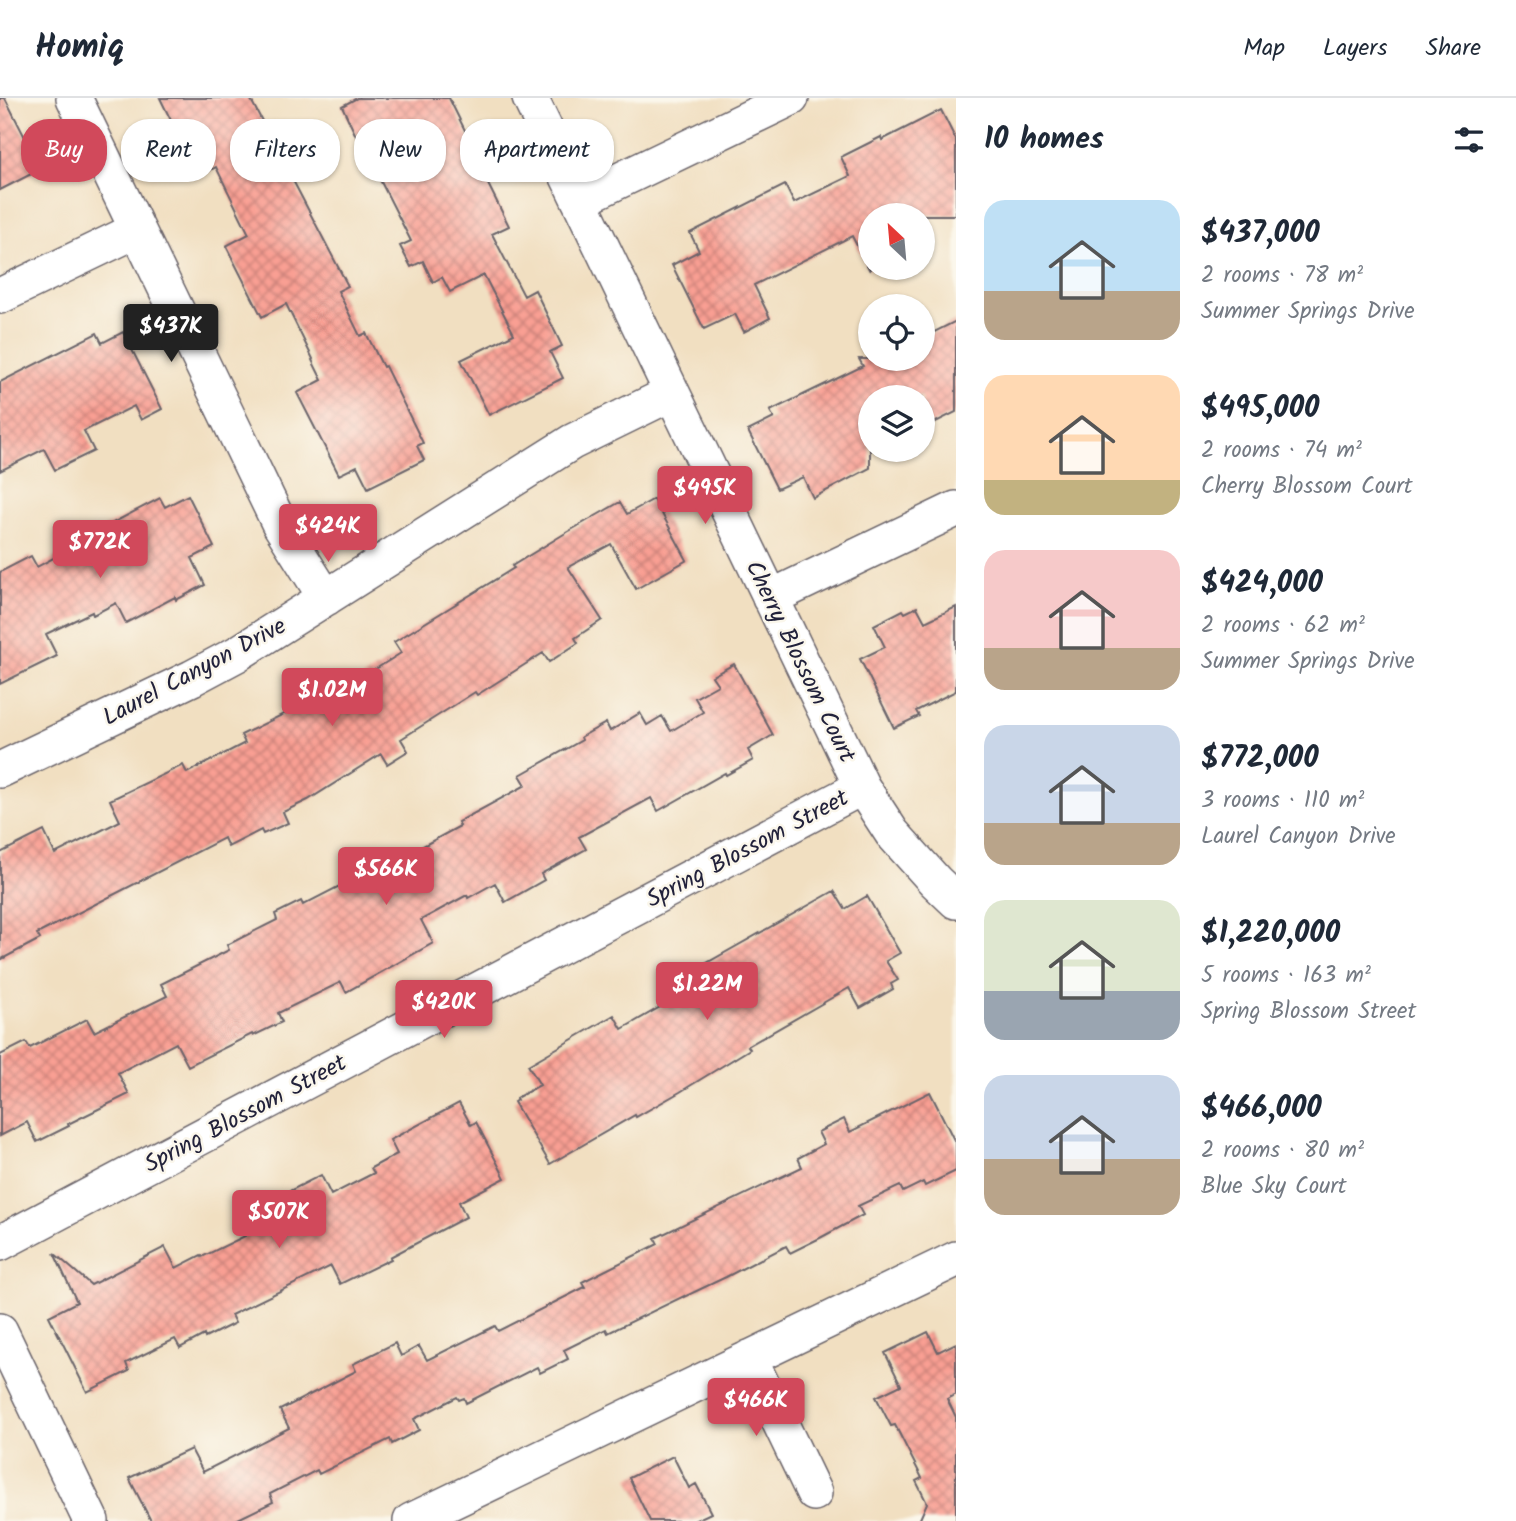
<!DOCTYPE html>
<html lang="en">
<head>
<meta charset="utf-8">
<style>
	:root { --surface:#fff; --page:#f6f6f7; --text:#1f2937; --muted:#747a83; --line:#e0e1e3; --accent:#d1495b }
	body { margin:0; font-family:Kalam,sans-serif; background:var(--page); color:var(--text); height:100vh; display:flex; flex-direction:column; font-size:26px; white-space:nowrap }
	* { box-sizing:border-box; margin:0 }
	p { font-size:23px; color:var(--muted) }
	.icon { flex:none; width:38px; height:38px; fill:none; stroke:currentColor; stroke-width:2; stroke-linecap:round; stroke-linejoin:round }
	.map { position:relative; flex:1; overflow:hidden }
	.panel { display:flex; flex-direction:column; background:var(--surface); width:560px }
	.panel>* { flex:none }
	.hud { position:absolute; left:21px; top:21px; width:665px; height:63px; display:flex; gap:14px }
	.needle { width:46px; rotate:334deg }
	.buttons { position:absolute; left:858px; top:105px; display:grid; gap:14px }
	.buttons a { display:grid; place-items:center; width:77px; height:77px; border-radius:50%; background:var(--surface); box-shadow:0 2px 5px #0004; font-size:35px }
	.price { position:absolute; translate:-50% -60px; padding:0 16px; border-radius:7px; background:var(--accent); color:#fff; font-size:23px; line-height:46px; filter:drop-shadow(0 2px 4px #0008) }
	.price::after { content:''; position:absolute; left:50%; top:42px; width:21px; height:16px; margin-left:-10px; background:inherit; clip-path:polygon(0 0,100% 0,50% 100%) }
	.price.current { background:#222; color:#fff }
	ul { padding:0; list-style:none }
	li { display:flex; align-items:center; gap:21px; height:175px; padding:0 28px }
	li span { display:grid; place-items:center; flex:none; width:196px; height:140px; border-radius:21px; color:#555 }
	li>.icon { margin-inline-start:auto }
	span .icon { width:84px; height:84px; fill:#fffc; stroke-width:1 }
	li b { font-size:30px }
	h2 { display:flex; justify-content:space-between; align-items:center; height:84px; padding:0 28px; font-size:30px }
	.tag { padding:0 24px; border-radius:28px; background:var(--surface); box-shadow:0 2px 5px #0004; font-size:24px; line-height:63px }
	.tag.current { background:var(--accent); color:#fff }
	header { display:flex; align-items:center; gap:42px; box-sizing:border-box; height:98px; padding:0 35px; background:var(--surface); border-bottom:2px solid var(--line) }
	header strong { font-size:33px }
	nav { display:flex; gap:38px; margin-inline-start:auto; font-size:24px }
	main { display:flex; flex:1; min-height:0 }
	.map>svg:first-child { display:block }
</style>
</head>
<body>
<header>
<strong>Homiq</strong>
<nav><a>Map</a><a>Layers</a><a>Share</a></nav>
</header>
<main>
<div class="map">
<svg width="956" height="1423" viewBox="0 0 956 1423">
	<defs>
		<pattern id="building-cross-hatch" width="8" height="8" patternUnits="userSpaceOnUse" patternTransform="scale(1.75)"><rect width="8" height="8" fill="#f99f93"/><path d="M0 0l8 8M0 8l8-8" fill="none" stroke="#c98179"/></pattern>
	</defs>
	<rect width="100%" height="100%" fill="#fbf7ec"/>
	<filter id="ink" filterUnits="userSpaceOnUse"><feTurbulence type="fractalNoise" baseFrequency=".0143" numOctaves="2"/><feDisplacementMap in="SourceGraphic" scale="14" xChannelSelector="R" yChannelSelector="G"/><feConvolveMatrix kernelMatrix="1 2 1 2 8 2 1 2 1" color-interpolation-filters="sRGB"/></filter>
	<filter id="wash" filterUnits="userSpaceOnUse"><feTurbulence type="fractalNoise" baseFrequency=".00686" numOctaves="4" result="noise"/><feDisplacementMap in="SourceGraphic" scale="28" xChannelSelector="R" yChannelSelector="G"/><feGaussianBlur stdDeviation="1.57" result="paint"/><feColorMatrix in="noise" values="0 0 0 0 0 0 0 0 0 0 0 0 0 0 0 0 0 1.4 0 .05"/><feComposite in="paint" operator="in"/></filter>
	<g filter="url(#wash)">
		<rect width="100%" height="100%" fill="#f1dfc1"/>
		<g id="blocks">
			<path fill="url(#building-cross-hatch)" d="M 0,0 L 5,0 L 41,71 L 0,92 Z
				M 160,0 L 250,0 L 348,188 L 338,193 L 360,238 L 366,235 L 383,269 L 385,268 L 423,345 L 417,348 L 424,362 L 368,390 L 357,368 L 339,377 L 297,295 L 322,282 L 312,262 L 313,261 L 286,206 L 262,219 L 226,148 L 249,136 L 216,69 L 195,80 L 181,51 L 184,49 Z
				M 357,0 L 449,0 L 486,75 L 483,76 L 509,128 L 492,136 L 524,198 L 535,192 L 562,248 L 550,254 L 563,280 L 489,317 L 461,262 L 514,236 L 484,177 L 450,194 L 442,179 L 433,184 L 423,163 L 411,169 L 400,148 L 411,143 L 380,82 L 384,80 L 361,35 L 356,38 L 342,8 Z
				M 941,12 L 956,42 L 956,117 L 870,117 L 870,173 L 852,138 L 754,187 L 770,220 L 744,234 L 735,216 L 704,231 L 672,167 L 699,153 L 690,135 L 785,87 L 794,105 L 850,78 L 841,59 L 881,39 L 882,42 Z
				M 956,223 L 956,314 L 922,331 L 922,299 L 870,299 L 870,370 L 813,400 L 803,379 L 777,391 L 748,333 L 774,320 L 770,313 L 863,268 L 859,261 L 922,261 L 922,240 Z
				M 123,234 L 162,311 L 141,322 L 134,308 L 84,333 L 94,353 L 55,372 L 44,351 L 0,373 L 0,284 L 97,235 L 102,245 Z
				M 188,397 L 214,449 L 192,460 L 205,487 L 176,502 L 175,499 L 126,525 L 116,505 L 93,517 L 92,514 L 46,536 L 57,558 L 0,586 L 0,474 L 31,458 L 37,469 L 87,442 L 86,439 L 160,400 L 165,409 Z
				M 654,401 L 687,462 L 636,491 L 611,446 L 568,469 L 602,522 L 575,540 L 578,545 L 549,564 L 543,555 L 477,597 L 475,594 L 401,641 L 408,653 L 387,666 L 381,656 L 308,702 L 283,714 L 288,725 L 263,736 L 261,732 L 228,749 L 224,740 L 37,836 L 40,841 L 0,862 L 0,755 L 44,733 L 55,756 L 120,723 L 110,702 L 183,667 L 187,675 L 245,645 L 241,637 L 298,609 L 296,606 L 333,583 L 339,594 L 401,555 L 394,544 L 514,470 L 512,468 L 564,436 L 620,404 L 627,416 Z
				M 917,509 L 925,524 L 956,509 L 956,593 L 916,613 L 919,618 L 894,630 L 860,561 L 885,549 L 874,527 L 903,512 L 905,515 Z
				M 734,566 L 773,637 L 748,652 L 753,662 L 726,677 L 725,675 L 658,713 L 651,700 L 579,739 L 586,751 L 541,776 L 544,782 L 505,804 L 495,785 L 468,800 L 467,797 L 421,822 L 433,845 L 346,894 L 341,884 L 278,915 L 282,924 L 253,938 L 252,936 L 188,968 L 176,945 L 118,975 L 129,996 L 68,1026 L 69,1028 L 37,1044 L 27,1024 L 0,1038 L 0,957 L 26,944 L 30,950 L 87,921 L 94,934 L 167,898 L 161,886 L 229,852 L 227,847 L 277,822 L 275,816 L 301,803 L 303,807 L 371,772 L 371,771 L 397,756 L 399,761 L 460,728 L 458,724 L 526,687 L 520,677 L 582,642 L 581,639 L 606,625 L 610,633 L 640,615 L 647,627 L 662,618 L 671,633 L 703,614 L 695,600 L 718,587 L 712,578 Z
				M 834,793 L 845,811 L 867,798 L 900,855 L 886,863 L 898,882 L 891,886 L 893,891 L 860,910 L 849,890 L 748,948 L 750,951 L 680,994 L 636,1019 L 635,1017 L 550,1066 L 514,1004 L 517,1002 L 516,1000 L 540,987 L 528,967 L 614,917 L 622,931 L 681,897 L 673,884 Z
				M 930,994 L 956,1046 L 956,1073 L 925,1088 L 923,1084 L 903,1094 L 900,1088 L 858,1108 L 863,1117 L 820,1140 L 790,1155 L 786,1148 L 726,1179 L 684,1199 L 684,1198 L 608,1235 L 606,1231 L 564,1252 L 568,1261 L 540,1275 L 537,1269 L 466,1305 L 464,1300 L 459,1302 L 457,1299 L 414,1321 L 419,1332 L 392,1346 L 390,1341 L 319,1376 L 317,1372 L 270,1396 L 273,1404 L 234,1423 L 151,1423 L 129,1380 L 191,1351 L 203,1374 L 289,1330 L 280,1312 L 356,1273 L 353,1266 L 395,1245 L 401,1258 L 419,1248 L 427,1262 L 495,1228 L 498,1233 L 585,1189 L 582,1184 L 658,1146 L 655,1140 L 802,1069 L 798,1060 L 824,1046 L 818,1034 L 844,1021 L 850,1034 Z
				M 459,1005 L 471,1027 L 476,1024 L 505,1080 L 459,1104 L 466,1119 L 390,1159 L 391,1161 L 340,1186 L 331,1168 L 231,1217 L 235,1225 L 205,1240 L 204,1237 L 180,1250 L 175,1241 L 126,1265 L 129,1273 L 87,1294 L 49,1218 L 77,1204 L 54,1155 L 91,1187 L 165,1149 L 176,1170 L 201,1157 L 202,1159 L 245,1138 L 234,1116 L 262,1102 L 264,1106 L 321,1077 L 331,1097 L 374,1075 L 371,1070 L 397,1056 L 390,1042 Z
				M 928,1234 L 938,1254 L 956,1245 L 956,1296 L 947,1301 L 956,1319 L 956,1423 L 919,1423 L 927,1405 L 916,1383 L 922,1380 L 895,1327 L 891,1328 L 876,1299 L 901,1287 L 885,1255 Z
				M 673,1358 L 689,1390 L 696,1386 L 711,1415 L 694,1423 L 650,1423 L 629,1380 Z"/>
		</g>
	</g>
	<g filter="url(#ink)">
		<use href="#blocks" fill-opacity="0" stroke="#6a646a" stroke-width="2"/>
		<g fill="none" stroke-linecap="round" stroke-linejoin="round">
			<g stroke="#6a646a" stroke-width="38">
				<path id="minor" d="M 74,0 L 279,425 L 326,500
					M 530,0 L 862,689 L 892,735 L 935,783 L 956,803
					M 579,102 L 791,0
					M 0,198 L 137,132
					M 770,500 L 956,411
					M 0,672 L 192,580 L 237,556 L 572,344 L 672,295
					M 0,1145 L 862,689
					M 0,1233 L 91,1423
					M 749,1260 L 814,1395
					M 411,1423 L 956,1161"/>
			</g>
			<use href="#minor" stroke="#fff" stroke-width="35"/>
		</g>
	</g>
	<g text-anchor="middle" stroke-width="5" stroke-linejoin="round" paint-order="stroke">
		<g font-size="24" fill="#22223b" stroke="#fbf7ec">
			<text transform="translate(801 563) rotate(64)" y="8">Cherry Blossom Court</text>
			<text transform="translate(194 573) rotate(-28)" y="8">Laurel Canyon Drive</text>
			<text transform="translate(747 750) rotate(-28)" y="8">Spring Blossom Street</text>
			<text transform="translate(245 1015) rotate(-28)" y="8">Spring Blossom Street</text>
		</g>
	</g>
</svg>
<div class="buttons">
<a><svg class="needle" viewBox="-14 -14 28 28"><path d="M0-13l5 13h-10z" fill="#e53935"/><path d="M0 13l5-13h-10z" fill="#747a83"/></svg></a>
<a><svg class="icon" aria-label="locate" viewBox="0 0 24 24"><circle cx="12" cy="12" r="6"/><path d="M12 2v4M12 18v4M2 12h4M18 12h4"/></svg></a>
<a><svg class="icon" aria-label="layers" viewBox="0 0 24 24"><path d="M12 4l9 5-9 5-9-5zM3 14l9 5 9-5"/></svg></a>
</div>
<b class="price current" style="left:171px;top:266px">$437K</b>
<b class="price" style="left:705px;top:428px">$495K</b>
<b class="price" style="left:328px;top:466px">$424K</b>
<b class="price" style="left:100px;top:482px">$772K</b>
<b class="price" style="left:332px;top:630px">$1.02M</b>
<b class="price" style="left:386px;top:809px">$566K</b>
<b class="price" style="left:707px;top:924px">$1.22M</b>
<b class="price" style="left:444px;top:942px">$420K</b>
<b class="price" style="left:279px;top:1152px">$507K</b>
<b class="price" style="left:756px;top:1340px">$466K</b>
<div class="hud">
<a class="tag current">Buy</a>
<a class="tag">Rent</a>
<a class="tag">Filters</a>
<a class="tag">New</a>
<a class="tag">Apartment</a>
</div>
</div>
<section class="panel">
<h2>10 homes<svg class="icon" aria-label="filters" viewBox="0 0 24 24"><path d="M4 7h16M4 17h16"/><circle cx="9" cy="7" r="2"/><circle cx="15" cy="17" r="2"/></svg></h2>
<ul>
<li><span style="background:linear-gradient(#bfe0f5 65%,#b9a48a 0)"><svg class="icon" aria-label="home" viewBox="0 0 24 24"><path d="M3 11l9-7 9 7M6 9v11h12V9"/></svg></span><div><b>$437,000</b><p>2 rooms · 78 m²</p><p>Summer Springs Drive</p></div></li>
<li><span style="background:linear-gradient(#ffd9b3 75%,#c2b280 0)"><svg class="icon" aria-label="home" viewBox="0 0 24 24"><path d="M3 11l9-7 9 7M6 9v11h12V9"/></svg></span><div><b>$495,000</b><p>2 rooms · 74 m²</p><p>Cherry Blossom Court</p></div></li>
<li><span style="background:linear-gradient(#f6c9c9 70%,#b9a48a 0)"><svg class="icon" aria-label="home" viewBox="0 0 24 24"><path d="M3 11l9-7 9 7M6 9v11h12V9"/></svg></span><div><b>$424,000</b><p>2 rooms · 62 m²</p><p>Summer Springs Drive</p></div></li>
<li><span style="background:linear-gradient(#c9d6e8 70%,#b9a48a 0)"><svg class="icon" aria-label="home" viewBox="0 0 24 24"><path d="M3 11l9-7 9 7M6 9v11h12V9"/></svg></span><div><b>$772,000</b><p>3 rooms · 110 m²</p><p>Laurel Canyon Drive</p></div></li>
<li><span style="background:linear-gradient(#dfe7d0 65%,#9aa5b1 0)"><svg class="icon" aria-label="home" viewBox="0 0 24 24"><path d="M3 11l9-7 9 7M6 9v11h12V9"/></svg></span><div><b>$1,220,000</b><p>5 rooms · 163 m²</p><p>Spring Blossom Street</p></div></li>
<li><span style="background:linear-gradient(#c9d6e8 60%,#b9a48a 0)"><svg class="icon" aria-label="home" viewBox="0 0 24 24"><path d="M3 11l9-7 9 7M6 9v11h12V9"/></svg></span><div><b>$466,000</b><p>2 rooms · 80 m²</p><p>Blue Sky Court</p></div></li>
</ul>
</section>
</main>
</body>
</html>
